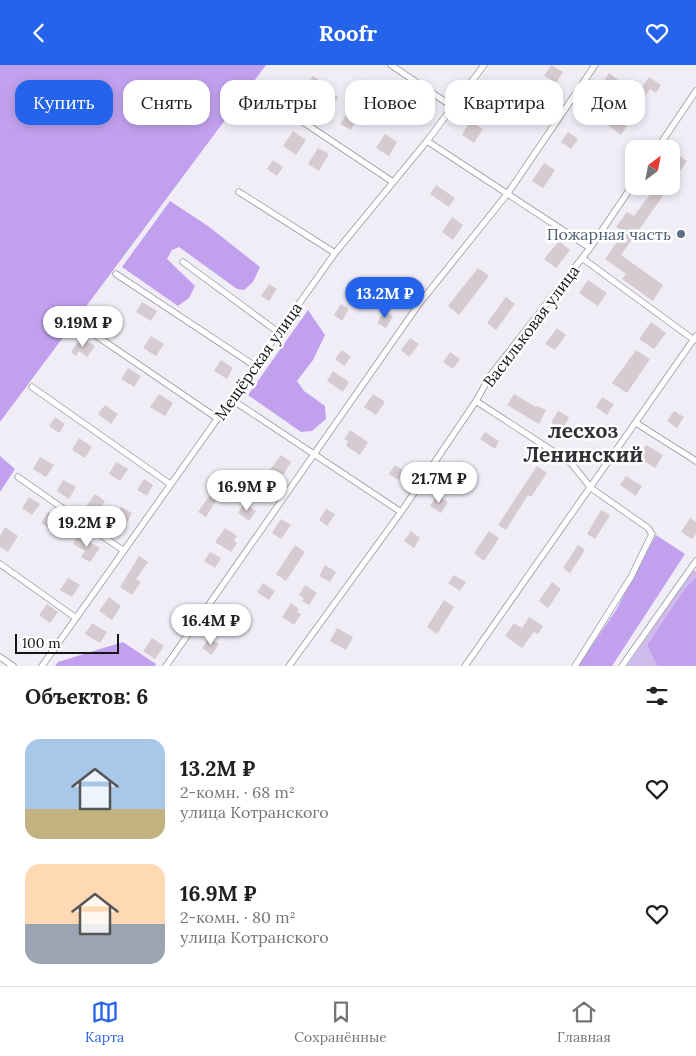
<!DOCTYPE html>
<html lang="ru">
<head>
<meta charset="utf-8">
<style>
	:root { --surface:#fff; --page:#f6f6f6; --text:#202124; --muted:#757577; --line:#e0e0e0; --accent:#2563eb }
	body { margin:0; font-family:Lora,serif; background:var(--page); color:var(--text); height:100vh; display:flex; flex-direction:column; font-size:19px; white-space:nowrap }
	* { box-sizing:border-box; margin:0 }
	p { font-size:16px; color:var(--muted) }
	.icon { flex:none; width:28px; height:28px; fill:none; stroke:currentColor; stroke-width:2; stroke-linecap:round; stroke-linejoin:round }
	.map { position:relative; height:601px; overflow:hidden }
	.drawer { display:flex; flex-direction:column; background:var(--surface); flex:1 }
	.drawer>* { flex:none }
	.top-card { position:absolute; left:15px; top:15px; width:666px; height:45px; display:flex; gap:10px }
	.needle { width:32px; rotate:32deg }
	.controls { position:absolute; left:625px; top:75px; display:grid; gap:10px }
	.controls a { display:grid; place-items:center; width:55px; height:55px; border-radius:10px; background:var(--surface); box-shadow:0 2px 8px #0003; font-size:25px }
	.scale { position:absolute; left:15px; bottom:12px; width:104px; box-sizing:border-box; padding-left:5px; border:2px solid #151417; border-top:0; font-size:14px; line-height:18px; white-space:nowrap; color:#151417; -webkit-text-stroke:4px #fff; paint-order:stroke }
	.price { position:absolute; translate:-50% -42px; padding:0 11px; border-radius:18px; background:#fff; color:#222; font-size:16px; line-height:32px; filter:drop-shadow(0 1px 2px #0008) }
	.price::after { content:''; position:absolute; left:50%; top:30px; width:15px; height:11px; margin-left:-8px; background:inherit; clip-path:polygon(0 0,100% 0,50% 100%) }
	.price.selected { background:var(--accent); color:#fff }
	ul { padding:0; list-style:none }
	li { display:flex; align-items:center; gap:15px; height:125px; padding:0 25px }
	li span { display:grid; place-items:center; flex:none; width:140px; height:100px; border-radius:15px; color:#555 }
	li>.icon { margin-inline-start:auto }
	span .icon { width:60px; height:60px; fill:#fffc; stroke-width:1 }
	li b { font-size:21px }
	h2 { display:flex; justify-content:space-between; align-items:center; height:60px; padding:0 25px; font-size:21px }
	.tag { padding:0 18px; border-radius:15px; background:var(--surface); box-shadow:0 2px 8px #0003; font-size:18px; line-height:45px }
	.tag.selected { background:var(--accent); color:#fff }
	header { display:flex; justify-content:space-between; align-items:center; height:65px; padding:0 25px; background:var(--accent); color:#fff; font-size:22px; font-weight:700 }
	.menu { display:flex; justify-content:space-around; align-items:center; height:70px; border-top:1px solid var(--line); background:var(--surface); font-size:14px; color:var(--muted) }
	.menu a { display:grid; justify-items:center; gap:2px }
	.menu .selected { color:var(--accent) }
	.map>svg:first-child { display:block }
</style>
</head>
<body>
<header><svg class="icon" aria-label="back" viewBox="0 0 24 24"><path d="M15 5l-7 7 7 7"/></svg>Roofr<svg class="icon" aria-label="heart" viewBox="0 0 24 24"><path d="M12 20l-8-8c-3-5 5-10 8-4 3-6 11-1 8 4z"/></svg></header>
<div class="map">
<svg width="696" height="601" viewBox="0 0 696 601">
	<rect width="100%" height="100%" fill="#f1edf7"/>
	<path fill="#cebaec" d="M 693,505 L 696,506 L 696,512 L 686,522 L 647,580 L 657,601 L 627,601 Z"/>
	<path fill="#c1a1ee" d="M 0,0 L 266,0 L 0,357 Z
		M 170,136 L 208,161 L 260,202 L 253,217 L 244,225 L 237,224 L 179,182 L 172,185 L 167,194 L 195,221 L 189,233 L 178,241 L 122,202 Z
		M 308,245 L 325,270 L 313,295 L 297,316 L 304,326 L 325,341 L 326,354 L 312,366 L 301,367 L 248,330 Z
		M 0,391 L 15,404 L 0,427 Z
		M 656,470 L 685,489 L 612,601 L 578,601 L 616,545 Z
		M 696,512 L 696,601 L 657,601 L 647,580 L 686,522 Z
		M 123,577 L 156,599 L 155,601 L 55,601 L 58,597 Z"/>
	<path fill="#d5cbd0" d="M 551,0 L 563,7 L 556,18 L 544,11 Z
		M 609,8 L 622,18 L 617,25 L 604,16 Z
		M 313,11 L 326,20 L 324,23 L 338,32 L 324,54 L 293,34 L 303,18 L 307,20 Z
		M 649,12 L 661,20 L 656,28 L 650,24 L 642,35 L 636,31 Z
		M 272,18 L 285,27 L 279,36 L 266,27 Z
		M 251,31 L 266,41 L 256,56 L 241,47 Z
		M 397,32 L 414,43 L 420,34 L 433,43 L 421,61 L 401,49 L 399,53 L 389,46 Z
		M 528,36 L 540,43 L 531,57 L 520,50 Z
		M 610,49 L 627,61 L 621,70 L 604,57 Z
		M 346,50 L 356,56 L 351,65 L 340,59 Z
		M 470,56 L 483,64 L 474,78 L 462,70 Z
		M 293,66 L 306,75 L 296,90 L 283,81 Z
		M 568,67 L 578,74 L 571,84 L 561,77 Z
		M 385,69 L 397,77 L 389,91 L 376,83 Z
		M 318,83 L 329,89 L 319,106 L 308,99 Z
		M 678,90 L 687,96 L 671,119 L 671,99 Z
		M 273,95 L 283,102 L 277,111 L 267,104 Z
		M 544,98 L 555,105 L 543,123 L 532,116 Z
		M 436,120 L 455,133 L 449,142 L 430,129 Z
		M 656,121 L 670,121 L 621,190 L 663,220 L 653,236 L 622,214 L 626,209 L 605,194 L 624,167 L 616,162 L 627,147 L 634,151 Z
		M 452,152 L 463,160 L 453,175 L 442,167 Z
		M 559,176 L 570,185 L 556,203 L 544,194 Z
		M 478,203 L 489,211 L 459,250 L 448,241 Z
		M 588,215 L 607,228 L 598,241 L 579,228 Z
		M 269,219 L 277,224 L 269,236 L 261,231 Z
		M 506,232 L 515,239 L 496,265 L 487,258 Z
		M 142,237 L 157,246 L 151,256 L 136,247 Z
		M 341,239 L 349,244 L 342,256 L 334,250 Z
		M 384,246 L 393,251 L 386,263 L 377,258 Z
		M 651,257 L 666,268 L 654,284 L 639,274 Z
		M 557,263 L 566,270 L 555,285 L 545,279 Z
		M 151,271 L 164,279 L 156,291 L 143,283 Z
		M 81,272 L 95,281 L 87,292 L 79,286 L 76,291 L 71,287 Z
		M 410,273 L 419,279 L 409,292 L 401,285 Z
		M 342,285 L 351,292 L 344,301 L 335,294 Z
		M 636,285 L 650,294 L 627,328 L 612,318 Z
		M 450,287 L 460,294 L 453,304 L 443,297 Z
		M 221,295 L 233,303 L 227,314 L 214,306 Z
		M 128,303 L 141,311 L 134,322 L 121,314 Z
		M 333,306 L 349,317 L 343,327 L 327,316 Z
		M 159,329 L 173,338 L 165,351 L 150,342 Z
		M 373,329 L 385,337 L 376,350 L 364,342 Z
		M 514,329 L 536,342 L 537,341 L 546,345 L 539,359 L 507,340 Z
		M 602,332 L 614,339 L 607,350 L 596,342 Z
		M 105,340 L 118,349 L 111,359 L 98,349 Z
		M 558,346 L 569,352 L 563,364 L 551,358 Z
		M 674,346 L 684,352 L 677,363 L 667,356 Z
		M 55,352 L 65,359 L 59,368 L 49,361 Z
		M 350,365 L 368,377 L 360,390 L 346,381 L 348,376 L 344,374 Z
		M 485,367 L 499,376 L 495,384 L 480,374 Z
		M 79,373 L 92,382 L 85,393 L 72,385 Z
		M 646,380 L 663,390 L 655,403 L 638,392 Z
		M 281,390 L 291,397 L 283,410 L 279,407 L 268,423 L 260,418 Z
		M 40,392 L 54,400 L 46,412 L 33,404 Z
		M 459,396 L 473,404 L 466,415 L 452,407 Z
		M 116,397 L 128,404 L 120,416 L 109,409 Z
		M 395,400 L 404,406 L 398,415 L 389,409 Z
		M 537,401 L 547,408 L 531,432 L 528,430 L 506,465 L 498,460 Z
		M 626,411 L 642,421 L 636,431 L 620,420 Z
		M 144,414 L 153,420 L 147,431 L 137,425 Z
		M 63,415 L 76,422 L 69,434 L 57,426 Z
		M 212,427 L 219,431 L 206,452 L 198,447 Z
		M 95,429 L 105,436 L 96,451 L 85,443 Z
		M 437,430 L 448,437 L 441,448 L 430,441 Z
		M 29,432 L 40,439 L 32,450 L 22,443 Z
		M 244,438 L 256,446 L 249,456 L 238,448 Z
		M 121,442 L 132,448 L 124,463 L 113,457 Z
		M 326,444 L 335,449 L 327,461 L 319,455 Z
		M 601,445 L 610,450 L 595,474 L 587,469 Z
		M 48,447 L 62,456 L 56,467 L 41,458 Z
		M 690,453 L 696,457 L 696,469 L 692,474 L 681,467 Z
		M 281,454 L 291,460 L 281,474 L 272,468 Z
		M 5,462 L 18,471 L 8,487 L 0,482 L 0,471 Z
		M 225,463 L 237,471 L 234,475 L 237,478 L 231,487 L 215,477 Z
		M 411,466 L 420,473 L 414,483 L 404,476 Z
		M 489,466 L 499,473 L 484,496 L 474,488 Z
		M 78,470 L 100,483 L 90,497 L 81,492 L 85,486 L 73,479 Z
		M 295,480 L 305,487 L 286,516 L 276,509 Z
		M 578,480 L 585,485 L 570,508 L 563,503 Z
		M 210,487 L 221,493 L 215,503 L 204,496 Z
		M 139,491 L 148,497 L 136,514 L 141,517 L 132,530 L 120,522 Z
		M 325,500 L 336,507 L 330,517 L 319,511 Z
		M 454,510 L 466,517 L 460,526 L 448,518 Z
		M 68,513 L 80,520 L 72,532 L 60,525 Z
		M 552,517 L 561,524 L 548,543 L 539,536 Z
		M 263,518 L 275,526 L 269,535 L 257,527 Z
		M 305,520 L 317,528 L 309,540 L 302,536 L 304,533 L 299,530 Z
		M 109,532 L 121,541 L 112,555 L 99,546 Z
		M 444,535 L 454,542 L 437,569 L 427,562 Z
		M 291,538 L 299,544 L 297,547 L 301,549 L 294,560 L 282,552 Z
		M 47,539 L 58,547 L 50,558 L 39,550 Z
		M 529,552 L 543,561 L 538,569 L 534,567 L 522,583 L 505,571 L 514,558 L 522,563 Z
		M 92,558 L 107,567 L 100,578 L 85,569 Z
		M 337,563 L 353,572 L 346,585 L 330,576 Z
		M 152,573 L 164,581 L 155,594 L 143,586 Z
		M 209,573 L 219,579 L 212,590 L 202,583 Z"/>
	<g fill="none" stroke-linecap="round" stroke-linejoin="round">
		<g stroke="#98959e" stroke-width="7">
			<path id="street" d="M 391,0 L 453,42
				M 291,49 L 393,117
				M 427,76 L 590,183
				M 657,84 L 696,26
				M 239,127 L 335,188
				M 582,193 L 694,275
				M 183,197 L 278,267
				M 116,209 L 255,301
				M 79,259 L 217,353
				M 32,322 L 170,419
				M 231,334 L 401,447
				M 476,336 L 571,398 L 591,423 L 648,463 L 652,469 L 631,512 L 575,601
				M 636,358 L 696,396
				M 18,412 L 124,486
				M 0,499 L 76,553
				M 0,592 L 13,601
				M 42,601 L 335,188 L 427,76 L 484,0
				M 166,601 L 419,239 L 508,128 L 595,0
				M 289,601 L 401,447 L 476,336 L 490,311 L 590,183 L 634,118
				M 465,601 L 696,271
				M 622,601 L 696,496"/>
		</g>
		<use href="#street" stroke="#fff" stroke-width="5.5"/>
	</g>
	<circle fill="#5c6f8a" stroke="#fff" stroke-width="2" cx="681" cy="169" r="5"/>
	<g text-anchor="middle" stroke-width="5" stroke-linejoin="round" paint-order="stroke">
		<g font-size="16" fill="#4e5e75" stroke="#fff" text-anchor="end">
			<text x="671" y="175">Пожарная часть</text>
		</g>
		<g font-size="16" fill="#151417" stroke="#fff">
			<text transform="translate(531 261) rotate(-53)" y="6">Васильковая улица</text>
			<text transform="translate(258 296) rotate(-55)" y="6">Мещёрская улица</text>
		</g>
		<g font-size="21" font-weight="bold" fill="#322f36" stroke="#fff">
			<text x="583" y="373">лесхоз<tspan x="583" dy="24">Ленинский</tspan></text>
		</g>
	</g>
</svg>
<div class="controls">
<a><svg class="needle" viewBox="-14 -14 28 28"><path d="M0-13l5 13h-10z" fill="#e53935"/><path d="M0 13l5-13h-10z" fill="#757577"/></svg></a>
</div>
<div class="scale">100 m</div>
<b class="price selected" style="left:385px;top:254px">13.2M ₽</b>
<b class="price" style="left:83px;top:283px">9.19M ₽</b>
<b class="price" style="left:439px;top:439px">21.7M ₽</b>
<b class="price" style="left:247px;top:447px">16.9M ₽</b>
<b class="price" style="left:87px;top:483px">19.2M ₽</b>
<b class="price" style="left:211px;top:581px">16.4M ₽</b>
<div class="top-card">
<a class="tag selected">Купить</a>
<a class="tag">Снять</a>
<a class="tag">Фильтры</a>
<a class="tag">Новое</a>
<a class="tag">Квартира</a>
<a class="tag">Дом</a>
</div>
</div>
<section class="drawer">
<h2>Объектов: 6<svg class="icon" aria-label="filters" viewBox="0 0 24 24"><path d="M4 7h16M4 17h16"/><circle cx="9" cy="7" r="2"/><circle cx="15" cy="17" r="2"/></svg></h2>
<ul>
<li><span style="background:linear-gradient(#a9c7e8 70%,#c2b280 0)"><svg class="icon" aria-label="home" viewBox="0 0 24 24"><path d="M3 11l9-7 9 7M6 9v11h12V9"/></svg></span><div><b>13.2M ₽</b><p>2-комн. · 68 m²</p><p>улица Котранского</p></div><svg class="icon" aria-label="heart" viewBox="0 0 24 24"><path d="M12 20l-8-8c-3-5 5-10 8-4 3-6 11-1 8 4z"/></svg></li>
<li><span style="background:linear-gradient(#ffd9b3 60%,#9aa5b1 0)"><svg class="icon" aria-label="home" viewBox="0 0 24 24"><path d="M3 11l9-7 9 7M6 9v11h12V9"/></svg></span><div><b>16.9M ₽</b><p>2-комн. · 80 m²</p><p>улица Котранского</p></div><svg class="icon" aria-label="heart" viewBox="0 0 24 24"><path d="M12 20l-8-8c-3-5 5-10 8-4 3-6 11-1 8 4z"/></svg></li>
</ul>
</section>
<nav class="menu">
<a class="selected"><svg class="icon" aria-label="map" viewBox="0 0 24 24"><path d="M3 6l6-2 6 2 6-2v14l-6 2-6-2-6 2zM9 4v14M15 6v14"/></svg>Карта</a>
<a><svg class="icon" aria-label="saved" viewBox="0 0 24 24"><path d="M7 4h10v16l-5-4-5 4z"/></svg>Сохранённые</a>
<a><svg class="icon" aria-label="home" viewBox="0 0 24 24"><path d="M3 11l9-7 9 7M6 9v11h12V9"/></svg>Главная</a>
</nav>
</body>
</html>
